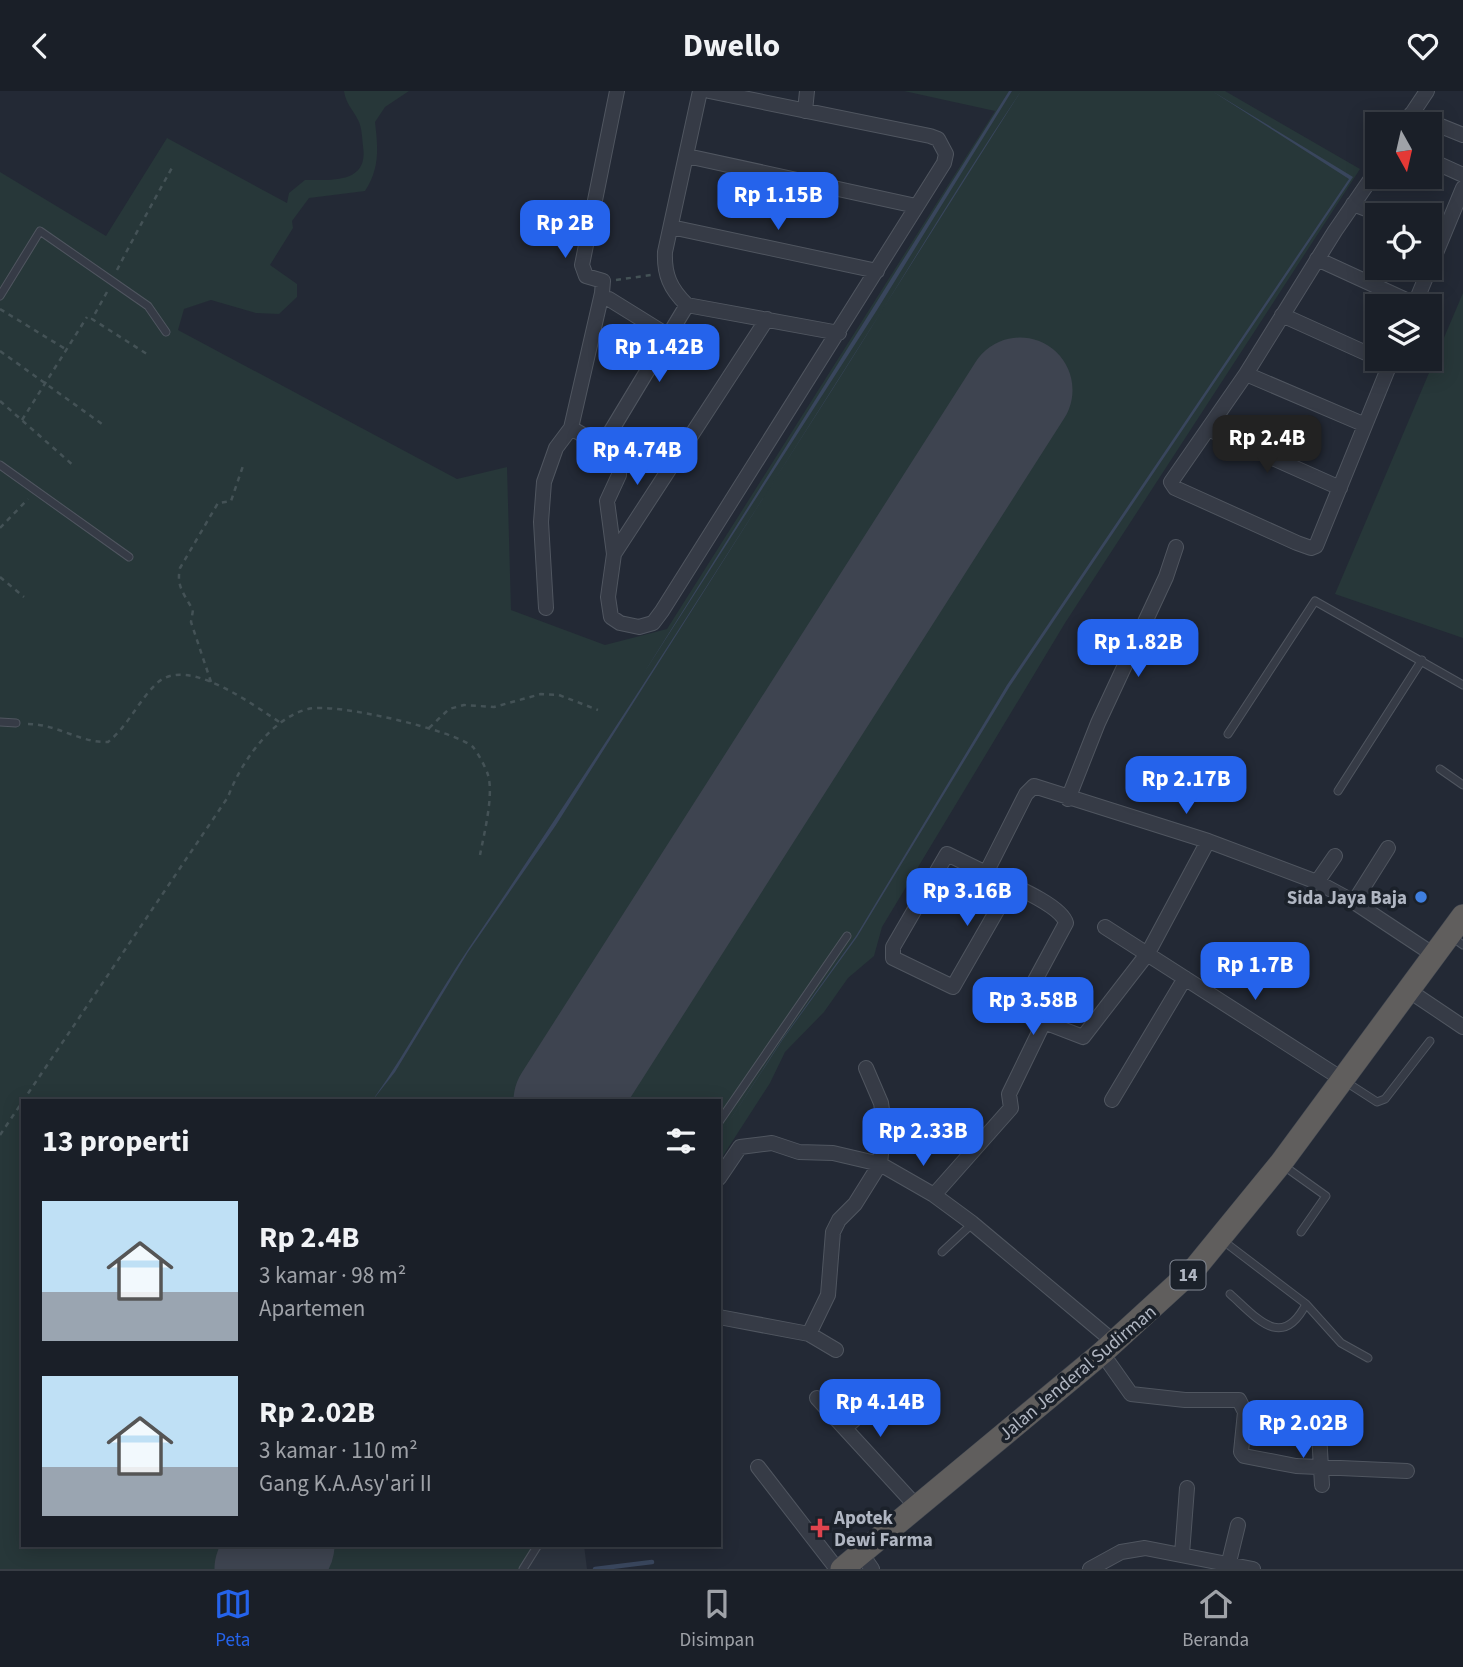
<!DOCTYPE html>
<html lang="id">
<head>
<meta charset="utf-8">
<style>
	:root { --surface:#1a1f28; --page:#232730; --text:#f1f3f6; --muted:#9fa2a8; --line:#383d45; --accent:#2563eb }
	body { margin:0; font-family:"Source Sans 3",sans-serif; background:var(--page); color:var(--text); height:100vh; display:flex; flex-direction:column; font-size:26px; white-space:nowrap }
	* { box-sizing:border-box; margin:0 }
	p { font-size:23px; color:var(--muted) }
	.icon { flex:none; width:38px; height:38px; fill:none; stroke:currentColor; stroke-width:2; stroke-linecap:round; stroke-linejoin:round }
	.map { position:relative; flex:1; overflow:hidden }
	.details { position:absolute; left:21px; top:1008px; width:700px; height:448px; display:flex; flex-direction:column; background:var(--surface); border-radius:0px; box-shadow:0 4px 18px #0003,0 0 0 2px var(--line) }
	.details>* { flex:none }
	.needle { width:46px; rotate:172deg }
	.controls { position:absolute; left:1365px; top:21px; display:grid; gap:14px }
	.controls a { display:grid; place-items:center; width:77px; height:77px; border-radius:0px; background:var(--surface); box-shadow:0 4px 18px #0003,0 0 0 2px var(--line); font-size:35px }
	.price { position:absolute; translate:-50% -60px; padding:0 16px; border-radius:14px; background:var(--accent); color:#fff; font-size:23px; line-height:46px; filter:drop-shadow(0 2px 4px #0008) }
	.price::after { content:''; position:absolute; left:50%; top:42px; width:21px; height:16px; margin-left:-10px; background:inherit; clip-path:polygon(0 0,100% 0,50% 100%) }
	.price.current { background:#222; color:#fff }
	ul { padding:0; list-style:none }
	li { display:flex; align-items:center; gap:21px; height:175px; padding:0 21px }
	li span { display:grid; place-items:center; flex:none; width:196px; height:140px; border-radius:0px; color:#555 }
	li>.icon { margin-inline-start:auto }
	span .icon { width:84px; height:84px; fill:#fffc; stroke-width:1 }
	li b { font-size:30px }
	h2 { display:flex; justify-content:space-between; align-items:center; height:84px; padding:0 21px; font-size:30px }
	header { display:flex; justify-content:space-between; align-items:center; height:91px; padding:0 21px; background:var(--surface); font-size:32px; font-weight:700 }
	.dock { display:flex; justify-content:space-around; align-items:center; height:98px; border-top:2px solid var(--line); background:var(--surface); font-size:19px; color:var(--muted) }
	.dock a { display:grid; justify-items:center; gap:4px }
	.dock .current { color:var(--accent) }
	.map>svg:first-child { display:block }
</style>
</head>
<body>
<header><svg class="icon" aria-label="back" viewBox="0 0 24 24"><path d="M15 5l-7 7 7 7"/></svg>Dwello<svg class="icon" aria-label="heart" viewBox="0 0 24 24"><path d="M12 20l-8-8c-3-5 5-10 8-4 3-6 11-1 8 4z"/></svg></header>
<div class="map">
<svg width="1463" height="1478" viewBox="0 0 1463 1478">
	<rect width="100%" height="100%" fill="#232935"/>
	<path fill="#2d343f" d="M 71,1454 L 584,1454 L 587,1478 L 56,1478 Z"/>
	<path fill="#273739" d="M 344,0 L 409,0 L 385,16 L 375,31 C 378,57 380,77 365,100 L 309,107 L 292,130 L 293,137 L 270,174 L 297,193 L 297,206 L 279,223 L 256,222 L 211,209 L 184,218 L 178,239 L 457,388 L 507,376 L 511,519 L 605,554 L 667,538 L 995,20 L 904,0 L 1225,0 L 1360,78 L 1065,532 L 882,836 L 874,865 L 848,887 L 824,921 L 785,961 L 770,992 L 719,1071 L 719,1010 L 608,1010 L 1049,319 L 991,280 L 524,1010 L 23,1010 L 23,1454 L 240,1454 L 225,1478 L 0,1478 L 0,81 L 106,145 L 167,47 L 287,112 L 289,102 L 305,89 C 331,89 369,93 363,55 C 362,47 362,36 358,29 C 352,17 346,13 344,0 Z
		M 1463,202 L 1463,547 L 1335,503 Z
		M 324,1454 L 534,1454 L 519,1478 L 309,1478 Z"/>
	<path fill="#39465d" d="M 1009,0 L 1012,0 L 877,219 L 642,585 Z
		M 1021,0 L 556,734 L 468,861 L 395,981 L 372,1010 C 407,961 435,907 469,857 C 594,672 714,484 834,296 C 897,197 956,97 1021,0 Z
		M 1212,0 L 1353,86 L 1010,595 L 857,846 L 783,948 L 719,1046 L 783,947 L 856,845 L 1007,594 L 1349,88 Z"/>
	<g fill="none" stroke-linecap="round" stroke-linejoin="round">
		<path stroke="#39465d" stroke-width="4.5" d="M 595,1478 L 652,1471"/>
		<path stroke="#3e4450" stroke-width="105" d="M 566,1010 L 1020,299
			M 267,1478 L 282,1454"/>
		<g stroke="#505660" stroke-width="9">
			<path id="service" d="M 0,205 L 40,140 L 148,215 L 166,241
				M 0,374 L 129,466
				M 0,631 L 16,632
				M 1228,643 L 1315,510 L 1463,594
				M 1440,678 L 1463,694
				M 1338,700 L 1422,569
				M 1452,846 L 1463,854
				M 1346,991 L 1377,1011 L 1385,1008 L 1430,950
				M 719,1031 L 847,845
				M 1284,1075 L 1326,1105 L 1301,1141
				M 1222,1149 L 1306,1213 L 1341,1252 L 1368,1267
				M 942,1161 L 972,1133
				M 1230,1203 C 1257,1227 1282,1260 1306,1213
				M 523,1478 L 538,1454"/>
		</g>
		<g stroke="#505660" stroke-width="16">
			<path id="minor" d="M 700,0 L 665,161 C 664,183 670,198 687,214 L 839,242
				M 709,0 L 930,45 L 938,48 L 946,63 L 944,72 L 662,520 L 653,532 L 639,536 L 620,532 L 611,526 L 608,506 L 614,463 L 767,228
				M 805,20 L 807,0
				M 1411,23 L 1463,44
				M 1405,33 L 1427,0
				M 687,65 L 916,115
				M 1430,69 L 1463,84
				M 1377,79 L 1335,140 L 1246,283 L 1171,391 L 1175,397 L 1297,452 L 1311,457 L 1316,455 L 1392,268
				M 1353,113 L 1382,124
				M 671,136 L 877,180
				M 1317,168 L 1415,213
				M 609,208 L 667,244
				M 1414,215 L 1463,97
				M 1282,224 L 1377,267
				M 1246,283 L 1363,333
				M 571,337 L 602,355 L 619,375 L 619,384 L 607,410 L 614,463
				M 1208,338 L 1340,397
				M 602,355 L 687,214
				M 546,517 L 541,431 L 544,391 L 556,357 L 571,337 L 602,202 L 603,190 L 586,185 L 582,174 L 617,0
				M 1068,708 L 1098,632 L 1166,486 L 1176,456
				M 986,782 C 1004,791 1061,813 1066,832 L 1018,921 L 1083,946 L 1148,862 L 1208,750
				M 1317,791 L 1335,765
				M 1011,795 L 953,896 L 893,867 L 893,856 L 947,763 L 986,782 L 1026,703 L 1034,695 L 1208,750 L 1317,791 L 1354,811 L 1434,864
				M 1354,811 L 1388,757
				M 1105,836 L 1342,988
				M 1408,899 L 1463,936
				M 1112,1009 L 1185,887
				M 719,1087 L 740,1056 L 772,1052 L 799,1061 L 833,1062 L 880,1073 L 884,1032 L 881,1012 L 866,977
				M 934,1104 L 1011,1017 L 1009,1003 L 1044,931
				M 719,1226 L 809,1243 L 836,1259
				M 809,1243 L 828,1204 L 833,1141 L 839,1129 L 855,1113 L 880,1073 L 934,1104 L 972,1132 L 1114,1251
				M 1102,1262 L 1131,1303 L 1185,1309 L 1239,1309 L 1245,1321 L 1241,1361 L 1244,1365 L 1296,1375 L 1407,1380
				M 817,1307 L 917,1416
				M 846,1336 L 865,1319 L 884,1316 L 906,1297
				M 1319,1342 L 1322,1394
				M 758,1376 L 837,1478
				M 861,1462 L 872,1478
				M 1182,1463 L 1187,1397
				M 1229,1471 L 1238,1434
				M 1090,1478 L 1121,1461 L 1145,1457 L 1253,1478"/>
		</g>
		<g stroke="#404650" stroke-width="24">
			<path id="trunk" d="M 842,1478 L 1102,1262 L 1196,1176 L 1281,1072 L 1463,825"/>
		</g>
		<path stroke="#445256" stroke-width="2.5" stroke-dasharray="5 5" stroke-linecap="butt" d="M 117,179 C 135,144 154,109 173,75
			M 616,189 L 651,184
			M 107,201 L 92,228 L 150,265
			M 0,218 L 67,259
			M 0,260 L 102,333
			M 0,310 L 74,375
			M 22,329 L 87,226
			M 0,437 L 28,408
			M 0,486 L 24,506
			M 211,591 L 191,531 L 193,519 C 184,503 176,495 180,477 L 218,412 L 231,410 L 243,375
			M 28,633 C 57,633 80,652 108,651 C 128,635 139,609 157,592 C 188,564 254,615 281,632
			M 429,637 L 449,618 L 464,614 L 494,616 L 541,603 L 559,604 L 598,619
			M 0,1044 L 228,706 C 240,673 271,627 308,618 C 334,611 454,639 473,656 C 478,662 486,677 488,684 C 494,704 484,743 480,764"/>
		<use href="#service" stroke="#363b46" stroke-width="7"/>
		<use href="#minor" stroke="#363b46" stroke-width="14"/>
		<use href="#trunk" stroke="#605e5d" stroke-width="23"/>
	</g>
	<circle fill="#3f7fe0" stroke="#1b212a" stroke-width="2.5" cx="1421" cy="806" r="7"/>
	<path fill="#e0444e" stroke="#1b212a" stroke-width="2.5" d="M816.5 1426.5h7v7h7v7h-7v7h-7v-7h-7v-7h7z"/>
	<g text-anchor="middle" stroke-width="7" stroke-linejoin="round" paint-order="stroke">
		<rect fill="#1b212a" stroke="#838994" stroke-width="2" x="1170.5" y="1169.5" width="35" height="29" rx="5"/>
		<g font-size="18" font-weight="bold" fill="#b0b6c2">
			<text x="1188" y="1190">14</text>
		</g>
		<g font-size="19" font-weight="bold" fill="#b0b6c2" stroke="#1b212a" text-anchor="end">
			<text x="1407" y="813">Sida Jaya Baja</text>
			<text x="834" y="1433" text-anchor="start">Apotek<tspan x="834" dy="22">Dewi Farma</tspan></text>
		</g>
		<g font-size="19" fill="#b0b6c2" stroke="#1b212a">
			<text transform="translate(1077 1281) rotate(-40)" y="7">Jalan Jenderal Sudirman</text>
		</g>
	</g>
</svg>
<div class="controls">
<a><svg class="needle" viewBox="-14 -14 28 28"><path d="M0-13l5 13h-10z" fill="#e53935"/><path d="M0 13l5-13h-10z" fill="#9fa2a8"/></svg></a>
<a><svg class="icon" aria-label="locate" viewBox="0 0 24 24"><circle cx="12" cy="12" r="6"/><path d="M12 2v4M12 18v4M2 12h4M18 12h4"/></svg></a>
<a><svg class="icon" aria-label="layers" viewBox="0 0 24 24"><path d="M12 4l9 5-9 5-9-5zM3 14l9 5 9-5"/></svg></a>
</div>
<b class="price" style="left:778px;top:141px">Rp 1.15B</b>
<b class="price" style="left:565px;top:169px">Rp 2B</b>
<b class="price" style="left:659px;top:293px">Rp 1.42B</b>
<b class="price current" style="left:1267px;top:384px">Rp 2.4B</b>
<b class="price" style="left:637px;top:396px">Rp 4.74B</b>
<b class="price" style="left:1138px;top:588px">Rp 1.82B</b>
<b class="price" style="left:1186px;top:725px">Rp 2.17B</b>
<b class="price" style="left:967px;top:837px">Rp 3.16B</b>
<b class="price" style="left:1255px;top:911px">Rp 1.7B</b>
<b class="price" style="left:1033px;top:946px">Rp 3.58B</b>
<b class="price" style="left:923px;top:1077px">Rp 2.33B</b>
<b class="price" style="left:880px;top:1348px">Rp 4.14B</b>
<b class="price" style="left:1303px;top:1369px">Rp 2.02B</b>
<section class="details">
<h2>13 properti<svg class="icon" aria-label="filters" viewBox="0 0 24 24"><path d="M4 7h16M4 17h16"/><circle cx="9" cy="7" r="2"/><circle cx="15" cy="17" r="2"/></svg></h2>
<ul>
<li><span style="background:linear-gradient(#bfe0f5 65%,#9aa5b1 0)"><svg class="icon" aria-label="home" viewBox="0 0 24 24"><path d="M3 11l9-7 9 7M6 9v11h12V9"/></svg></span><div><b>Rp 2.4B</b><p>3 kamar · 98 m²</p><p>Apartemen</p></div></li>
<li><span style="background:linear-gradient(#bfe0f5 65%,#9aa5b1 0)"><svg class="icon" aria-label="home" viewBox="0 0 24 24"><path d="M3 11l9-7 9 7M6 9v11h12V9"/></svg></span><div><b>Rp 2.02B</b><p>3 kamar · 110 m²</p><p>Gang K.A.Asy'ari II</p></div></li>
</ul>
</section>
</div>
<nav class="dock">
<a class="current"><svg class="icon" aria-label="map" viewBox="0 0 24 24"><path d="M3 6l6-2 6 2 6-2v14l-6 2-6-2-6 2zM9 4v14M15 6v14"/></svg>Peta</a>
<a><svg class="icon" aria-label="saved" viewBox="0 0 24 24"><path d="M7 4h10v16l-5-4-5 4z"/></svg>Disimpan</a>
<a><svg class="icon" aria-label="home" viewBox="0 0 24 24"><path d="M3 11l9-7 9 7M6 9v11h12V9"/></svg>Beranda</a>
</nav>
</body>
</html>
